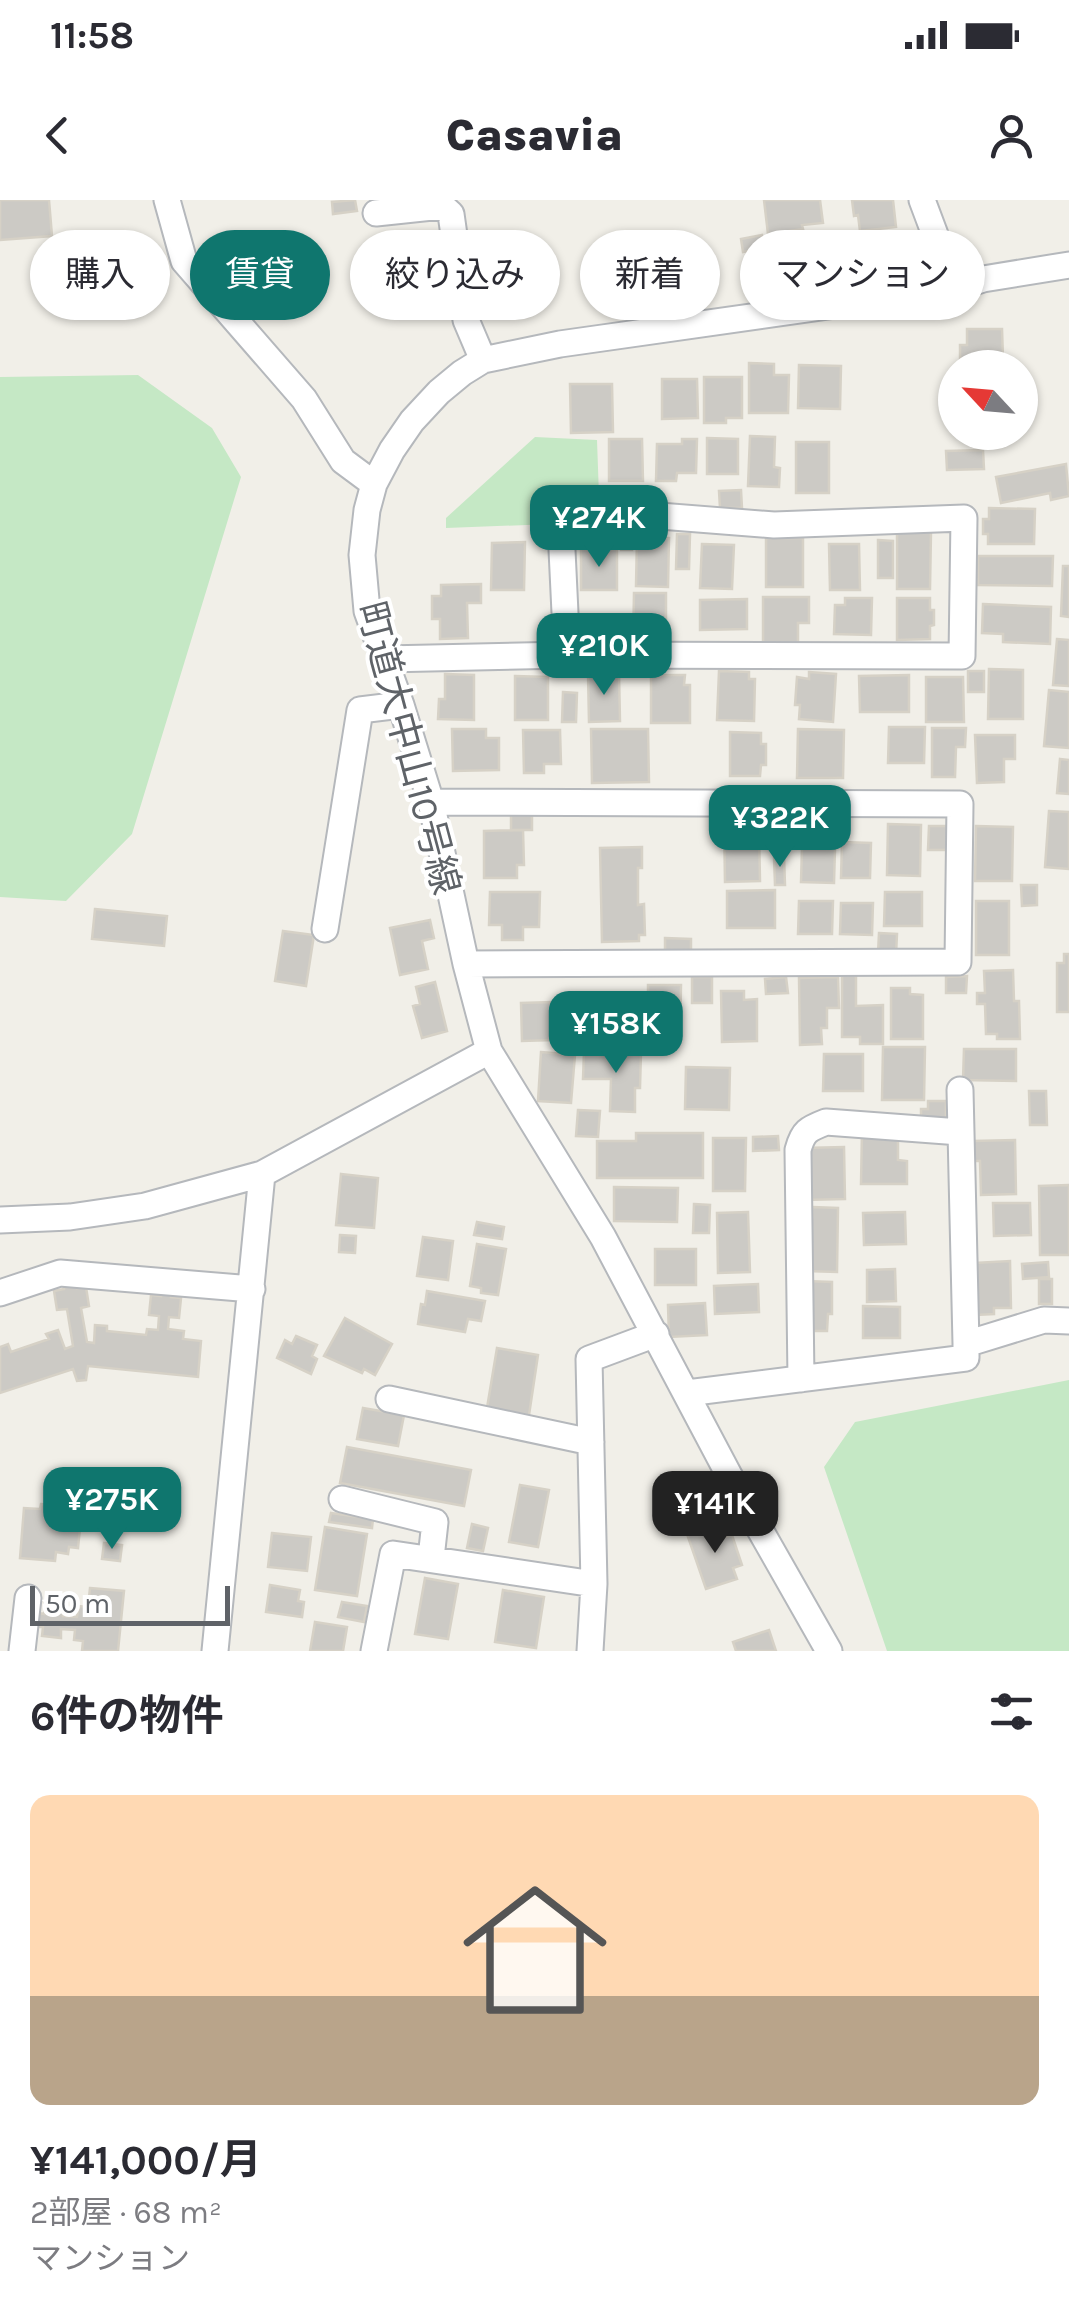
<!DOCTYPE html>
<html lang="ja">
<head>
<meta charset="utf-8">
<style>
	:root { --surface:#fff; --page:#f7f7f7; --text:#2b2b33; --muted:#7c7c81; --accent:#0f766e }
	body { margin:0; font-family:Karla,"Noto Sans JP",sans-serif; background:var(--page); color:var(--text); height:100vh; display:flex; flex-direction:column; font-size:38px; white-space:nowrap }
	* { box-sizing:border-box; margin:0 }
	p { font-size:32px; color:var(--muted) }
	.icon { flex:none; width:55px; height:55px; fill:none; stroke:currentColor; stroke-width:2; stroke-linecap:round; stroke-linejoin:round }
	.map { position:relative; height:1451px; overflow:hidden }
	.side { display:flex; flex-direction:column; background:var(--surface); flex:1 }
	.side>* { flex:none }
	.banner { position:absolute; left:30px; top:30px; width:1010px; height:90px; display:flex; gap:20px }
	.needle { width:65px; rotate:296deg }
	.fabs { position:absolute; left:938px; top:150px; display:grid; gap:20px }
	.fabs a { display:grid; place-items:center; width:100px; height:100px; border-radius:50%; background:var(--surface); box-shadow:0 2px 8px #0004; font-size:50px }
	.scale { position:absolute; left:30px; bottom:25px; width:200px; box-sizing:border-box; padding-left:10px; border:5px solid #5f6368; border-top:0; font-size:28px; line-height:35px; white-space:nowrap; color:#5f6368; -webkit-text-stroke:8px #fff; paint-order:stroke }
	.price { position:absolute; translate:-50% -85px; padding:0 22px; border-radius:20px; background:var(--accent); color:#fff; font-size:32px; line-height:65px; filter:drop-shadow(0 2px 5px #0008) }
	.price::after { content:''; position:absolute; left:50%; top:60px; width:30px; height:22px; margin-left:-15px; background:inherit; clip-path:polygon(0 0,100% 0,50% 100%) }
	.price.selected { background:#222; color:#fff }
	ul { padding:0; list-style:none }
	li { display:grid; align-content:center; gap:20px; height:530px; padding:0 30px }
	li span { display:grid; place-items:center; height:310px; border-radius:20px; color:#555 }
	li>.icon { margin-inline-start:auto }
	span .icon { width:180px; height:180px; fill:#fffc; stroke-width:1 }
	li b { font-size:42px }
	h2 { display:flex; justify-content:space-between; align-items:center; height:120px; padding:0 30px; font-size:42px }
	.pill { padding:0 35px; border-radius:45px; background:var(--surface); box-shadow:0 2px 8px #0004; font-size:35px; line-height:90px }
	.pill.selected { background:var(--accent); color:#fff }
	.status { display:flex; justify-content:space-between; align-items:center; height:70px; padding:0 50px; background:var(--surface); direction:ltr }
	.status svg { height:28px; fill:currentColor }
	header { display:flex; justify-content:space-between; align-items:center; height:130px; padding:0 30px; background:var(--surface); font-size:45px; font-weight:800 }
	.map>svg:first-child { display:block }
</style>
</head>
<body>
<div class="status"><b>11:58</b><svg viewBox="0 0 49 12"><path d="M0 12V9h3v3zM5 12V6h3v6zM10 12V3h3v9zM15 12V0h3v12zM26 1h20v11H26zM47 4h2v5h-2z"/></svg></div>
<header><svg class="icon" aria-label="back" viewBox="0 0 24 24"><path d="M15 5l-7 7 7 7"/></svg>Casavia<svg class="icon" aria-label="person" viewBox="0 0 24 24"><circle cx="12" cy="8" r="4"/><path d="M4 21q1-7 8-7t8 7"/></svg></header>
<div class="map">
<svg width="1069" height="1451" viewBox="0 0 1069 1451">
	<rect width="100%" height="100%" fill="#f1efe8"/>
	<path fill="#c5e8c5" d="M 138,175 L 212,228 L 241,277 L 132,634 L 66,701 L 0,697 L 0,177 Z
		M 535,237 L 597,240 L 599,296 L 554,299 L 552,324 L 446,328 L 446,318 Z
		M 1069,1180 L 1069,1451 L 887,1451 L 824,1267 L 855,1222 Z"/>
	<path fill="#cccac5" stroke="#d6d1c6" stroke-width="2.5" d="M 0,0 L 49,0 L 52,36 L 0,40 Z
		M 355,0 L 357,11 L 333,14 L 332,2 Z
		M 764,0 L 820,0 L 823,23 L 802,25 L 803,29 L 768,34 Z
		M 852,0 L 893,0 L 896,27 L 860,31 L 858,15 L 854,16 Z
		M 762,35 L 764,48 L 743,52 L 741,39 Z
		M 647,42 L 650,75 L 641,76 L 643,96 L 603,99 L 602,87 L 614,86 L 611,59 L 627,58 L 626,43 Z
		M 690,71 L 692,92 L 671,95 L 669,74 Z
		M 967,129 L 1002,129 L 1003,158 L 1007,158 L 1007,168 L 960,168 L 960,145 L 967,145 Z
		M 749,163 L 774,164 L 774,175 L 789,175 L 788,213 L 749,213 Z
		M 799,165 L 841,166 L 840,209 L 798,208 Z
		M 704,177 L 742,177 L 742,218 L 726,218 L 726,223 L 704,223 Z
		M 662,179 L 697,179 L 698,218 L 662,219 Z
		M 570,184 L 612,184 L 613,232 L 571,233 Z
		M 750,236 L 775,237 L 774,267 L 780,268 L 779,287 L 748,286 Z
		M 707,238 L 738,239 L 738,274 L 707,274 Z
		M 609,239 L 642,239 L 643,281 L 609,281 Z
		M 682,239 L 697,239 L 696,273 L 677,273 L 676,281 L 656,281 L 657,244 L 682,244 Z
		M 796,242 L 829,242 L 829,293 L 796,293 Z
		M 983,250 L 984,269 L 947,270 L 946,251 Z
		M 1066,264 L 1069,296 L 1051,300 L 1050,293 L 1001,303 L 996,277 Z
		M 741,290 L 742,308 L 720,308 L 719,291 Z
		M 989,308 L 1035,309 L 1034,344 L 988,344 L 988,334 L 983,334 L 983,319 L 989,319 Z
		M 621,328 L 632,328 L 632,350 L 621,350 Z
		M 931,332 L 930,389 L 897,389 L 897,333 Z
		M 677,334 L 690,334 L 689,369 L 676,369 Z
		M 637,338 L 669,338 L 668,387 L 636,386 Z
		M 766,338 L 803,338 L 803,387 L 766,387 Z
		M 878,340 L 893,341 L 893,378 L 878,378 Z
		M 525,342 L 524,390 L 491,390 L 492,343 Z
		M 702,344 L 734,345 L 732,389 L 700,388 Z
		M 829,344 L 859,344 L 860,390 L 830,390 Z
		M 581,349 L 617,349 L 617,390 L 581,390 Z
		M 978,356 L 1053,356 L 1052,386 L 978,385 Z
		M 1063,366 L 1069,366 L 1069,417 L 1061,416 Z
		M 481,384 L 481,403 L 467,403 L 468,438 L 440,439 L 440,419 L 432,419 L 432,396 L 441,396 L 441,385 Z
		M 634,393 L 666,393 L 666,443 L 633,443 Z
		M 763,397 L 809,397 L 809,423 L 798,423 L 798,443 L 763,443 Z
		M 845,398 L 872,398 L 871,435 L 834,434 L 835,405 L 845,405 Z
		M 897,398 L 930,398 L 930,410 L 934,410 L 934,425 L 930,426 L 930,439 L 897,440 Z
		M 747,399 L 747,429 L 700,430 L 700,400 Z
		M 983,404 L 1051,407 L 1050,444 L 1003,442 L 1003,434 L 982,433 Z
		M 1057,439 L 1069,440 L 1069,486 L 1053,485 Z
		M 989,469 L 1023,470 L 1023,519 L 988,519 Z
		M 719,471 L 749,472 L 749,479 L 755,479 L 754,521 L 717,520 Z
		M 968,471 L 984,471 L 984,492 L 968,492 Z
		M 809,472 L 836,474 L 833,522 L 799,519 L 800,505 L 795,505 L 797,477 L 809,479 Z
		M 619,473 L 620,521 L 589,522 L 588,474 Z
		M 445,474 L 474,475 L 474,520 L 438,519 L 439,499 L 445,499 Z
		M 651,475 L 685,475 L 684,485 L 690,485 L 690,523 L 651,523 Z
		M 909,475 L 909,512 L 860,512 L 859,476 Z
		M 515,476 L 548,477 L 548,520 L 515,520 Z
		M 926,477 L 963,477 L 964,522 L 926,522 Z
		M 1049,490 L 1069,492 L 1069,548 L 1044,546 Z
		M 563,492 L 577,493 L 576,522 L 562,522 Z
		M 889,527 L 925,527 L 924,563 L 888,563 Z
		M 932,528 L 966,528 L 965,547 L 956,547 L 955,577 L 932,577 Z
		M 452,529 L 486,529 L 486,538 L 499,538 L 499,570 L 453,571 Z
		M 591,529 L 648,529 L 649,582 L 592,583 Z
		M 798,529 L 844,530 L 843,578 L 797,578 Z
		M 523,530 L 560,530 L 561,564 L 544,564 L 544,573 L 524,573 Z
		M 730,532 L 761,533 L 761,544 L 766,544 L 766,565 L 761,565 L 760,576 L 730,576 Z
		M 975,535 L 1015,535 L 1015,559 L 1004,559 L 1004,582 L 977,583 Z
		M 1060,559 L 1069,560 L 1069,594 L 1057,593 Z
		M 1049,611 L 1069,612 L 1069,669 L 1045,667 Z
		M 511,615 L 532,615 L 532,630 L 511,630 Z
		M 724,621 L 742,621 L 742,631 L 759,630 L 760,681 L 725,682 Z
		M 888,624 L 921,625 L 920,676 L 887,675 Z
		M 929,626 L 947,626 L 947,650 L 928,650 Z
		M 976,626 L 1013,627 L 1012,681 L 975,681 Z
		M 523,630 L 524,665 L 517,665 L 517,678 L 484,678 L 484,631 Z
		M 842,642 L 871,643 L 870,678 L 841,678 Z
		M 642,647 L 642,668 L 638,668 L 638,705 L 644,704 L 645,735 L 639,735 L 639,741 L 602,742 L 600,648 Z
		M 802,647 L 835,648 L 834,683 L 801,682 Z
		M 774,656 L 784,656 L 785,685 L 775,685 Z
		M 1021,685 L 1037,685 L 1037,705 L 1022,706 Z
		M 775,690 L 775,728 L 727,728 L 727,691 Z
		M 490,692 L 540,692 L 539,727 L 523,727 L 523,740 L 502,740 L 502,725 L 489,725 Z
		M 885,692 L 922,692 L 922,726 L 884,726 Z
		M 799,701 L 833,701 L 832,734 L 798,734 Z
		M 976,701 L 1009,701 L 1009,755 L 976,755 Z
		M 841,703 L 873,703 L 872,735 L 840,734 Z
		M 95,709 L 167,716 L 164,746 L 92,739 Z
		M 430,720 L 434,738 L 422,741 L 428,769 L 400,775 L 390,728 Z
		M 283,731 L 314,735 L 306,786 L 275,781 Z
		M 879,733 L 897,734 L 896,755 L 878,754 Z
		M 665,738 L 691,739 L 691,753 L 665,753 Z
		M 1064,754 L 1069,754 L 1069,812 L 1057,812 L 1057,763 L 1064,763 Z
		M 1013,770 L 1014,801 L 1019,801 L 1020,839 L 997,839 L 997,834 L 986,834 L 985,804 L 977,804 L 977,793 L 985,793 L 984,771 Z
		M 842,775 L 856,775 L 856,806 L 883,805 L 883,844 L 860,844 L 860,837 L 842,837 Z
		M 967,776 L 966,793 L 946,793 L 946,777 Z
		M 692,777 L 712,777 L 712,803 L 692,803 Z
		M 786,777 L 788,793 L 766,794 L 765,779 Z
		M 838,777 L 839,808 L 827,808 L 827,828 L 821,828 L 822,844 L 800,845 L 799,778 Z
		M 435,782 L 447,831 L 422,838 L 413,806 L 420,804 L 416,787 Z
		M 648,785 L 681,785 L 680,840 L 648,839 Z
		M 891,788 L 910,788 L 910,794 L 923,795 L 923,839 L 891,839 Z
		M 721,791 L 744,791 L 744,800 L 757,799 L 757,841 L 722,842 Z
		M 553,802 L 554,840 L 522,841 L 521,803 Z
		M 577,804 L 613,804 L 613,834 L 577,835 Z
		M 883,847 L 925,847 L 924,900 L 882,900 Z
		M 964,849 L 1016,849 L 1016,881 L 963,880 Z
		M 584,851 L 641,852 L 640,888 L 635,888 L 635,912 L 610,911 L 611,879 L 583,879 Z
		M 541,852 L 575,855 L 571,903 L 538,901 Z
		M 824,854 L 863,854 L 863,891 L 823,891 Z
		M 686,867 L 730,868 L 729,910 L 685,909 Z
		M 1029,891 L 1046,891 L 1047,925 L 1030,925 Z
		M 928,901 L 946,901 L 946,922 L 921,922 L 921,909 L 928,909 Z
		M 578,910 L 600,911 L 598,937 L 576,936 Z
		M 862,931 L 898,931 L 898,960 L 907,961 L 907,984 L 861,984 Z
		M 636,933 L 703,933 L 703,978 L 597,978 L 597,941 L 636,941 Z
		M 778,936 L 779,950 L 753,951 L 753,937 Z
		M 713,938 L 746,938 L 745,991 L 713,991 Z
		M 1015,940 L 1016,994 L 981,995 L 980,961 L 973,961 L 973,941 Z
		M 844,947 L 845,999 L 804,1000 L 803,948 Z
		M 341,974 L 378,978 L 374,1028 L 336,1025 Z
		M 1069,985 L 1069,1055 L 1040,1055 L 1039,986 Z
		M 614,987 L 678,988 L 677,1022 L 614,1021 Z
		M 993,1003 L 1030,1003 L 1031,1035 L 994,1036 Z
		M 694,1004 L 710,1005 L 709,1033 L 693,1033 Z
		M 812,1007 L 838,1008 L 837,1072 L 806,1071 L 807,1017 L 812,1017 Z
		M 748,1012 L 750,1072 L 718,1073 L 717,1013 Z
		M 905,1012 L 906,1044 L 864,1045 L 863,1013 Z
		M 477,1022 L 504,1027 L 502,1039 L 474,1035 Z
		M 340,1035 L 356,1036 L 355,1053 L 339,1052 Z
		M 423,1037 L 453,1041 L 448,1080 L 417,1076 Z
		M 477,1044 L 506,1049 L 498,1095 L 481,1093 L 481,1088 L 470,1086 Z
		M 655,1049 L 696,1049 L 696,1085 L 655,1085 Z
		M 1010,1061 L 1011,1108 L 994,1108 L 994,1114 L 976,1115 L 975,1063 Z
		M 1048,1062 L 1049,1077 L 1023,1079 L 1022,1064 Z
		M 895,1069 L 896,1101 L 867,1102 L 867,1070 Z
		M 1039,1079 L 1052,1079 L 1052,1104 L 1039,1104 Z
		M 805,1081 L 832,1082 L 832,1114 L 828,1114 L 827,1131 L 804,1131 Z
		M 77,1084 L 77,1088 L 86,1087 L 89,1106 L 81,1108 L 87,1142 L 94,1143 L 95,1125 L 107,1126 L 107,1131 L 146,1135 L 147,1129 L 158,1130 L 159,1116 L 149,1115 L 151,1095 L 161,1096 L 161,1092 L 171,1093 L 171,1097 L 181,1098 L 179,1118 L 169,1117 L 168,1129 L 184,1131 L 183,1139 L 201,1141 L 198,1177 L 88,1166 L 86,1180 L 77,1181 L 73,1169 L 0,1193 L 0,1147 L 8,1144 L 11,1152 L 49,1139 L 46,1134 L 58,1130 L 65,1149 L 73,1146 L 67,1109 L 57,1110 L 54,1091 L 64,1089 L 64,1086 Z
		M 758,1084 L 759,1112 L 715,1114 L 714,1086 Z
		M 427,1091 L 485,1101 L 481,1121 L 468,1119 L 465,1132 L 418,1124 L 421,1104 L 425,1105 Z
		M 705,1103 L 707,1135 L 669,1137 L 668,1105 Z
		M 863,1106 L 900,1107 L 900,1138 L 863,1138 Z
		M 345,1118 L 392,1144 L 375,1175 L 364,1169 L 362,1173 L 324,1156 Z
		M 296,1136 L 317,1145 L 312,1156 L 317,1159 L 311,1174 L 277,1158 L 285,1140 L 292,1144 Z
		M 497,1148 L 538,1155 L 529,1215 L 487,1208 Z
		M 363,1208 L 404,1215 L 398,1246 L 357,1239 Z
		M 347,1247 L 471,1270 L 464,1306 L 340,1283 Z
		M 520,1285 L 549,1290 L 538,1347 L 509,1342 Z
		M 41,1304 L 82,1308 L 78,1348 L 69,1347 L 68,1354 L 56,1352 L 55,1361 L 20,1358 L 24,1308 L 40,1309 Z
		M 331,1313 L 373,1319 L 372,1328 L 329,1322 Z
		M 718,1323 L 723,1338 L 732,1335 L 742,1365 L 733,1368 L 737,1379 L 706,1389 L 687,1334 Z
		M 472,1324 L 488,1328 L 483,1351 L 467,1348 Z
		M 325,1327 L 367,1334 L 357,1396 L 315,1390 Z
		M 272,1333 L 311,1337 L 307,1371 L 268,1367 Z
		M 104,1343 L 122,1345 L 120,1361 L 102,1359 Z
		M 425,1378 L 458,1384 L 448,1439 L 415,1434 Z
		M 270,1385 L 300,1390 L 298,1401 L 304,1402 L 302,1417 L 266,1412 Z
		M 90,1388 L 124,1391 L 118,1451 L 82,1451 L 83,1441 L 74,1440 L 75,1430 L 61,1429 L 61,1438 L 42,1436 L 43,1427 L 38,1427 L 39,1413 L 44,1414 L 45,1405 L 63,1406 L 63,1416 L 77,1417 L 79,1406 L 88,1407 Z
		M 503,1390 L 544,1397 L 536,1448 L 495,1442 Z
		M 342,1402 L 367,1406 L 364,1422 L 338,1417 Z
		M 315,1422 L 347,1427 L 343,1451 L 310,1451 Z
		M 769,1430 L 776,1451 L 736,1451 L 733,1442 Z"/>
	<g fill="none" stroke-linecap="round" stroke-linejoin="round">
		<g stroke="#b5b8bc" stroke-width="29">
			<path id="minor" d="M 167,0 L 184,61 L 304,199 L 343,261 L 374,284
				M 922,0 L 955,88
				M 376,13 L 442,6 L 451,14 L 466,120 L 483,160
				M 385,459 L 567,455 L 962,456 L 964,318 L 774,325 L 571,309 L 561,329 L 567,455
				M 431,602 L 960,604 L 958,762 L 466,764
				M 325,729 L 360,510 L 401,505
				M 960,890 L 966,1144
				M 0,1020 L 70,1017 L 145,1006 L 262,974 L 489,851
				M 0,1093 L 60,1073 L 252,1089
				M 801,1179 L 798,950 C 803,931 808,929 826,922 L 960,932
				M 687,1193 L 966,1158 L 966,1144 L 1044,1120 L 1069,1121
				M 389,1199 L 591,1242
				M 342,1299 L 435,1322 L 431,1358
				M 22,1451 L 28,1398
				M 215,1451 L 262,974
				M 374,1451 L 393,1354 L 594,1384
				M 590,1451 L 594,1384 L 589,1159 L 656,1134
				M 829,1451 L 730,1277 L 603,1037 L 489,851 L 466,764 L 431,602 L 401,505 L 367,411 L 362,355 L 367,310 L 374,284 L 392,250 L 412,221 L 439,192 L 462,173 L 483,160 L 560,144 L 955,88 L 983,79 L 1069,65"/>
		</g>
		<use href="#minor" stroke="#fff" stroke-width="25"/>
	</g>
	<g text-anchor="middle" stroke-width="8" stroke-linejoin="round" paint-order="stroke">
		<g font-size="38" fill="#5f6368" stroke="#fff">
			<text transform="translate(409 548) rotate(75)" y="13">町道大中山10号線</text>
		</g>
	</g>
</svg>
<div class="fabs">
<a><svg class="needle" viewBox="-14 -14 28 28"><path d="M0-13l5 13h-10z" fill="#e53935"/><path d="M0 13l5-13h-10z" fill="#7c7c81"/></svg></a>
</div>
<div class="scale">50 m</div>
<b class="price" style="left:599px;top:370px">¥274K</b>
<b class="price" style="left:604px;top:498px">¥210K</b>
<b class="price" style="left:780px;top:670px">¥322K</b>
<b class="price" style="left:616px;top:876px">¥158K</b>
<b class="price" style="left:112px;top:1352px">¥275K</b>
<b class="price selected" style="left:715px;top:1356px">¥141K</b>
<div class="banner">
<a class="pill">購入</a>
<a class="pill selected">賃貸</a>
<a class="pill">絞り込み</a>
<a class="pill">新着</a>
<a class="pill">マンション</a>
</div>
</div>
<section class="side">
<h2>6件の物件<svg class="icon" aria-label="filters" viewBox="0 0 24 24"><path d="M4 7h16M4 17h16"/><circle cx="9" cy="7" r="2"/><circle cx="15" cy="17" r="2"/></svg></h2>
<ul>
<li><span style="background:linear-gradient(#ffd9b3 65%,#b9a48a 0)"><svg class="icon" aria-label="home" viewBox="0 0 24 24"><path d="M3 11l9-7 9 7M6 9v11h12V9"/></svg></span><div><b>¥141,000/月</b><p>2部屋 · 68 m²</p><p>マンション</p></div></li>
</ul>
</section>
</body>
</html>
